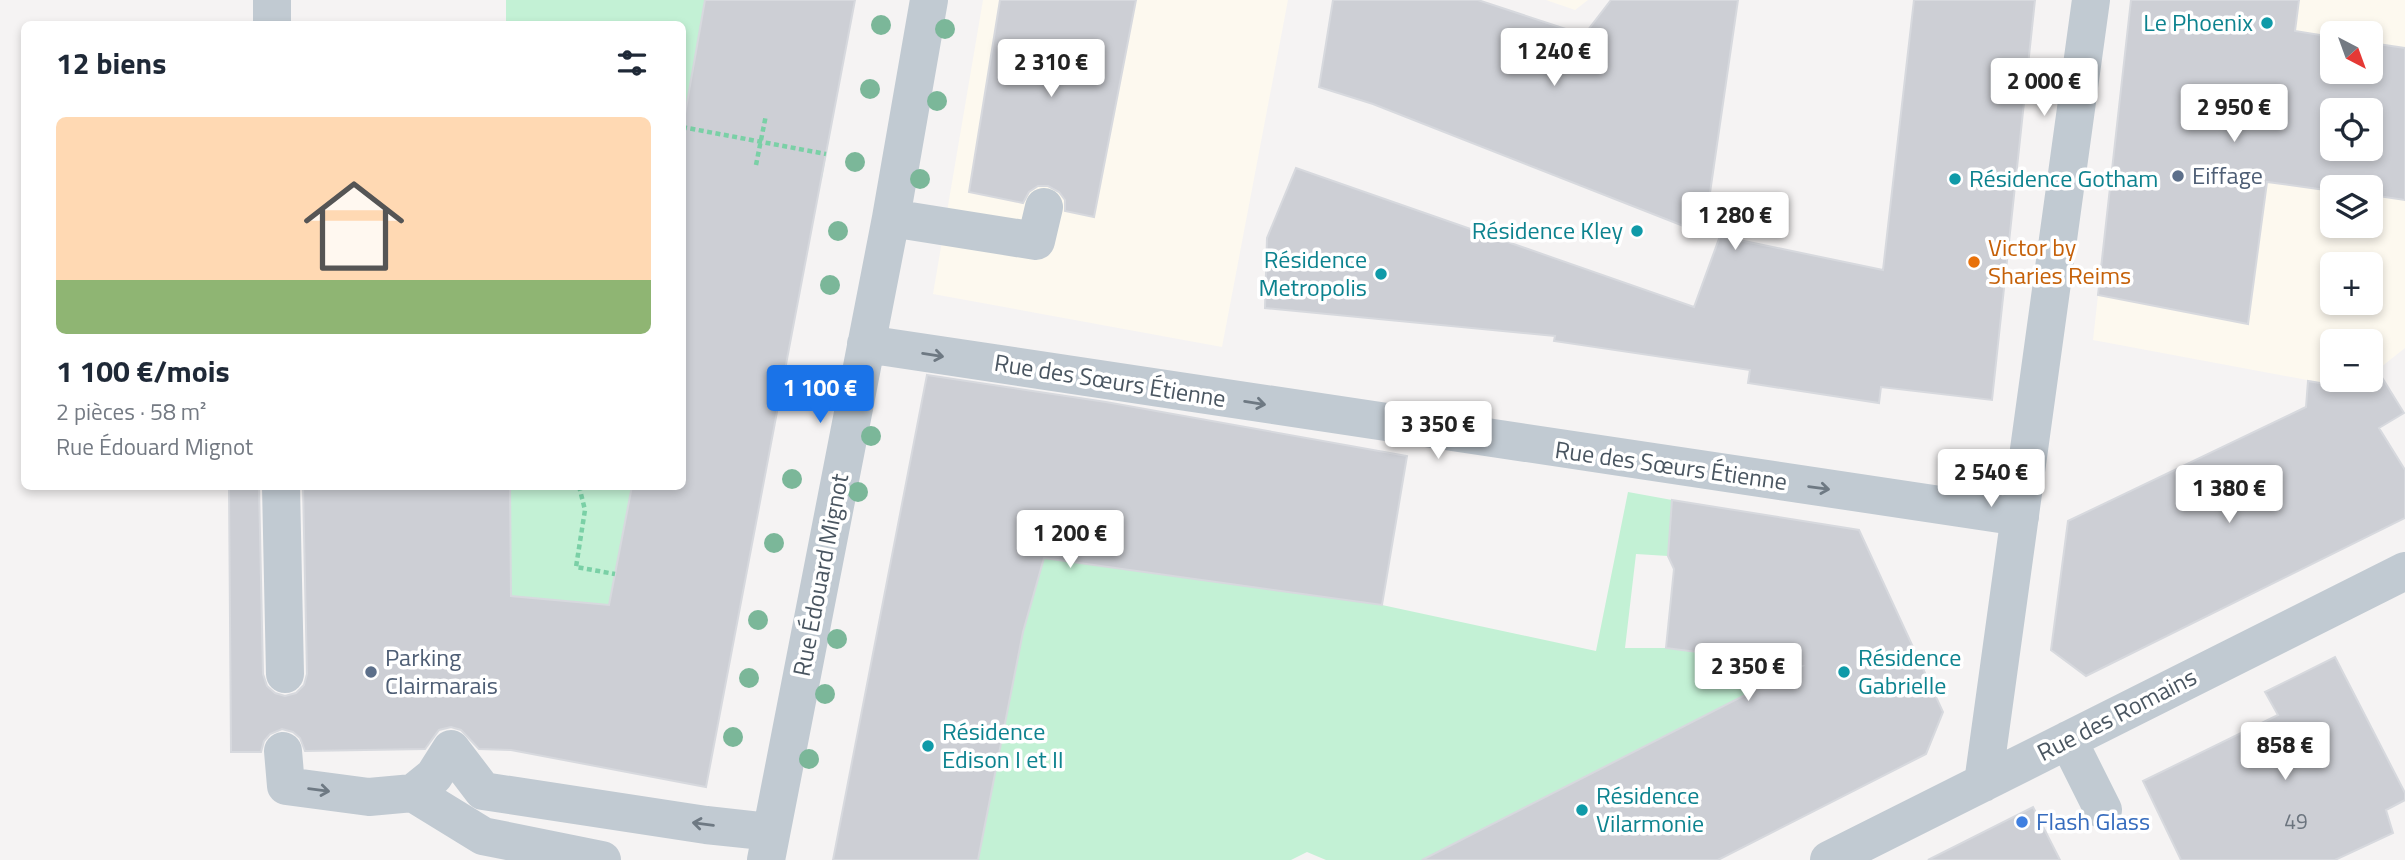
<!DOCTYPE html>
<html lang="fr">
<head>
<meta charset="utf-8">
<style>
	:root { --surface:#fff; --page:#f2f2f3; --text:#1f2937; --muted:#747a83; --line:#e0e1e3; --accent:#1a73e8 }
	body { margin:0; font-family:"Titillium Web",sans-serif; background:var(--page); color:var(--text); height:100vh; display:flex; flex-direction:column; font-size:26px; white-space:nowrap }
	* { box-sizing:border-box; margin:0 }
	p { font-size:23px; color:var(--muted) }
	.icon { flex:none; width:38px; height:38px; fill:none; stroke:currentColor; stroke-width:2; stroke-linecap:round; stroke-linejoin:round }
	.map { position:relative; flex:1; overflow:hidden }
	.side { position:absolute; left:21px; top:21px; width:665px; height:469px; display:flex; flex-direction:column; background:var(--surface); border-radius:10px; box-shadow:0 4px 10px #0003 }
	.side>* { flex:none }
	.needle { width:46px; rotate:139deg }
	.fabs { position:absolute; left:2320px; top:21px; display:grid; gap:14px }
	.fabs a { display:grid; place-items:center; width:63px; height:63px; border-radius:10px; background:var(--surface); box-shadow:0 4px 10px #0003; font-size:35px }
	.price { position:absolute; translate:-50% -60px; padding:0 16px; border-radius:7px; background:#fff; color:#222; font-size:23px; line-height:46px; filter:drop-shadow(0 2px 4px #0008) }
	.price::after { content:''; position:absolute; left:50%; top:42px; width:21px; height:16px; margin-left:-10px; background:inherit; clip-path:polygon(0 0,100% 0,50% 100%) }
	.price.selected { background:var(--accent); color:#fff }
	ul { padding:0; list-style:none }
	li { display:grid; align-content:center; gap:14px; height:371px; padding:0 35px }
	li+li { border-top:2px solid var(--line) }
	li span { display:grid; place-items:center; height:217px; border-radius:10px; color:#555 }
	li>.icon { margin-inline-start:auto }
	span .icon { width:126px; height:126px; fill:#fffc; stroke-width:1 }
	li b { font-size:30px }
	h2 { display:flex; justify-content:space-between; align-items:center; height:84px; padding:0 35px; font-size:30px }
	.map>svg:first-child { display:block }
</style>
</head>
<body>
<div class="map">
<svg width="2405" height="860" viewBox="0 0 2405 860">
	<rect width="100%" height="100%" fill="#f5f3f3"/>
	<path fill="#fdf9ef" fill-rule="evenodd" d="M 983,0 L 1288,0 L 1222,347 L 933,294 Z
		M 1546,0 L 1588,0 L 1575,10 Z
		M 2131,0 L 2405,0 L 2405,348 L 2371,375 L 2371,341 L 2333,341 L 2333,380 L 2366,380 L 2355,389 L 2093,340 ZM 2333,33 L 2371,33 L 2371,72 L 2333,72 ZM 2333,110 L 2371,110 L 2371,149 L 2333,149 ZM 2333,187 L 2371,187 L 2371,226 L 2333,226 ZM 2333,264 L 2371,264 L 2371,303 L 2333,303 Z"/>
	<path fill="#c3f1d5" d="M 506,0 L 705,0 L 688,98 L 831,128 L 822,178 L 683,151 L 682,24 L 506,24 Z
		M 510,487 L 632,487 L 609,605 L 511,596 Z
		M 1628,492 L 1672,500 L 1668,556 L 1636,554 L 1625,648 L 1666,648 L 1758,660 L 1770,683 L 1422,860 L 1326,860 L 1307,852 L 1291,860 L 978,860 L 1023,632 L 1033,597 L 1024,555 L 1382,605 L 1596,651 Z"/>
	<path fill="#cdcfd5" stroke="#d7d9de" stroke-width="2" fill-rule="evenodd" d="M 705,0 L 855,0 L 706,787 L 511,750 L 479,749 L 461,730 L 451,727 L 439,730 L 425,749 L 305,751 L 300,738 L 293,732 L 282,729 L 270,734 L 264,741 L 261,752 L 231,752 L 229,486 L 259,486 L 263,674 L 267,686 L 275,693 L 285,696 L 296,693 L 304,685 L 307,674 L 303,486 L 510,486 L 511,596 L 609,605 L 632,486 L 682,486 L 682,131 Z
		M 1000,0 L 1136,0 L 1094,217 L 1065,211 L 1065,200 L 1059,192 L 1048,186 L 1038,186 L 1029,192 L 1023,203 L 969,192 Z
		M 1333,0 L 1478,0 L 1584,35 L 1611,0 L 1738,0 L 1704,234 L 1373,104 L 1319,87 Z
		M 1914,0 L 2035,0 L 1992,400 L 1881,387 L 1879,403 L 1748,383 L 1750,370 L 1554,341 L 1555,336 L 1265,308 L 1267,238 L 1296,168 L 1694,307 L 1720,236 L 1883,270 Z
		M 2131,0 L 2299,0 L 2295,31 L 2333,37 L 2333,72 L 2371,72 L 2371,43 L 2405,48 L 2405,200 L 2371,195 L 2371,187 L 2333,187 L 2333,191 L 2267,182 L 2248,324 L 2098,295 ZM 2333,110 L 2371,110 L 2371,149 L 2333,149 Z
		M 2378,371 L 2404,413 L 2379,428 L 2405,470 L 2405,518 L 2086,676 L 2051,650 L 2068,521 L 2306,407 L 2308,381 L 2355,389 L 2367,380 L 2371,380 L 2371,376 Z
		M 927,375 L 1106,402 L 1407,456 L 1382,605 L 1044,558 L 1023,632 L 978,860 L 833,860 Z
		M 1672,500 L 1859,530 L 1943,712 L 1926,754 L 1718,860 L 1422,860 L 1802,666 L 1666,648 L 1674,569 L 1668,556 Z
		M 2335,657 L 2405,793 L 2405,800 L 2386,810 L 2393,833 L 2335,860 L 2181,860 L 2143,781 L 2278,715 L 2265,692 Z
		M 2033,807 L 2060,860 L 1928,860 Z"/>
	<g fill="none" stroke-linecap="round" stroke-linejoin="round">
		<path stroke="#7ad0a6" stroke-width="4.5" stroke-dasharray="5 3.5" stroke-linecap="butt" d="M 682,127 L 826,154
			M 756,165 L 766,115
			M 579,486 L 585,510 L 576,567 L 615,574"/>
		<path stroke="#c1cad2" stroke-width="38" d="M 272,0 L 272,24
			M 891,218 L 1036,241 L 1044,207
			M 866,344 L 2020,517
			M 281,486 L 285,674
			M 2068,740 L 2103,810
			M 283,751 L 286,786 L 369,797 L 413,793 L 483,836 L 602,860
			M 1983,783 L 2091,0
			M 413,793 L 434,776 L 451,749 L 483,791 L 706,825 L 771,832
			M 766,860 L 891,218 L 929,0
			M 1829,860 L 2405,571"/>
	</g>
	<g fill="#7bb799">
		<circle cx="881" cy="25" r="10"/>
		<circle cx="945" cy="29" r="10"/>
		<circle cx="870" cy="89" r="10"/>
		<circle cx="937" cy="101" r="10"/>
		<circle cx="855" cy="162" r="10"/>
		<circle cx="920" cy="179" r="10"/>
		<circle cx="838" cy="231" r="10"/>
		<circle cx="830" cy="285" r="10"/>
		<circle cx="871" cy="436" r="10"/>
		<circle cx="792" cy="479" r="10"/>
		<circle cx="858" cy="492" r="10"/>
		<circle cx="774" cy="543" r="10"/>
		<circle cx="758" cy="620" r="10"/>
		<circle cx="837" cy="639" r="10"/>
		<circle cx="749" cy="678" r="10"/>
		<circle cx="825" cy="694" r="10"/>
		<circle cx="733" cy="737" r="10"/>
		<circle cx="809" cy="759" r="10"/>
	</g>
	<defs><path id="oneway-shaft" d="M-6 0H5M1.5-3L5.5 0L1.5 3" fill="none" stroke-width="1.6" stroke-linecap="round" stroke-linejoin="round" transform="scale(1.75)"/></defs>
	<g stroke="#6e7983">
		<use href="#oneway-shaft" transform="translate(933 355) rotate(9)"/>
		<use href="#oneway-shaft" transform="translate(1255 403) rotate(9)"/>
		<use href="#oneway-shaft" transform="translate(1819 488) rotate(8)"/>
		<use href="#oneway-shaft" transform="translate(319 790) rotate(7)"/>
		<use href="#oneway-shaft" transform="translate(703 824) rotate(-173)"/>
	</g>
	<g fill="#0f9aa8" stroke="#fff" stroke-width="2.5">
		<circle cx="2267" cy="23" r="7"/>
		<circle cx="1955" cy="179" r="7"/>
		<circle cx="1637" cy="231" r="7"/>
		<circle cx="1381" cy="274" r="7"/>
		<circle cx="1844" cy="672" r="7"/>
		<circle cx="928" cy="746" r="7"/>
		<circle cx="1582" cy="810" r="7"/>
	</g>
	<g fill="#5c6f8a" stroke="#fff" stroke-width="2.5">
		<circle cx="2178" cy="176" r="7"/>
		<circle cx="371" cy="672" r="7"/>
	</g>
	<circle fill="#e8710a" stroke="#fff" stroke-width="2.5" cx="1974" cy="262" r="7"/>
	<circle fill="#3f7fe0" stroke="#fff" stroke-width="2.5" cx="2022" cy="822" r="7"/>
	<g text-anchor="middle" stroke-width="7" stroke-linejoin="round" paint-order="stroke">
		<g font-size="21" fill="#6b747e">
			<text x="2296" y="829">49</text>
		</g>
		<g font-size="24" fill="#0d838f" stroke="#fff" text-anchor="start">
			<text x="2253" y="31" text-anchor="end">Le Phoenix</text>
			<text x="1969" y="187">Résidence Gotham</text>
			<text x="1623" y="239" text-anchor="end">Résidence Kley</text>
			<text x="1367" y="268" text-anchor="end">Résidence<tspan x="1367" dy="28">Metropolis</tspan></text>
			<text x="1858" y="666">Résidence<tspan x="1858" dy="28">Gabrielle</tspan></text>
			<text x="942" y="740">Résidence<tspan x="942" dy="28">Edison I et II</tspan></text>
			<text x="1596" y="804">Résidence<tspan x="1596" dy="28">Vilarmonie</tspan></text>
		</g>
		<g font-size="24" fill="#4e5e75" stroke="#fff" text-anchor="start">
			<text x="2192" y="184">Eiffage</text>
			<text x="385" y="666">Parking<tspan x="385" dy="28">Clairmarais</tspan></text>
		</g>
		<g font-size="24" fill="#c56008" stroke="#fff" text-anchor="start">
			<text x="1988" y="256">Victor by<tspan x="1988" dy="28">Sharies Reims</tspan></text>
		</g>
		<g font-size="24" fill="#4a5661" stroke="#fff">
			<text transform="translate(1110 381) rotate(9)" y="8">Rue des Sœurs Étienne</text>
			<text transform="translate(1671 466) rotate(8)" y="8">Rue des Sœurs Étienne</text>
			<text transform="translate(821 575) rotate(-79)" y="8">Rue Édouard Mignot</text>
			<text transform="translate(2117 715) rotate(-27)" y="8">Rue des Romains</text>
		</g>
		<g font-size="24" fill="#366cbe" stroke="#fff" text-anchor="start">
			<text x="2036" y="830">Flash Glass</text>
		</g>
	</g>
</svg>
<div class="fabs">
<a><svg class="needle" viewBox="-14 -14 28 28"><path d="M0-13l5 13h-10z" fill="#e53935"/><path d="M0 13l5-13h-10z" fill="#747a83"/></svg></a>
<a><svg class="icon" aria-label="locate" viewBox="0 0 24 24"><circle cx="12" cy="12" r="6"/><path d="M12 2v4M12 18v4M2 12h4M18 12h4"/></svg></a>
<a><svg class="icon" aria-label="layers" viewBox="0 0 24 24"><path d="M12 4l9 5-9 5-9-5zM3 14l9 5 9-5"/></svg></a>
<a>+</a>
<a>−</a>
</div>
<b class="price" style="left:1554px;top:88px">1 240 €</b>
<b class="price" style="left:1051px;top:99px">2 310 €</b>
<b class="price" style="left:2044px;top:118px">2 000 €</b>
<b class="price" style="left:2234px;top:144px">2 950 €</b>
<b class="price" style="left:1735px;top:252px">1 280 €</b>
<b class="price selected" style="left:820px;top:425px">1 100 €</b>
<b class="price" style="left:1438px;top:461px">3 350 €</b>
<b class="price" style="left:1991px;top:509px">2 540 €</b>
<b class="price" style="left:2229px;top:525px">1 380 €</b>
<b class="price" style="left:1070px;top:570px">1 200 €</b>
<b class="price" style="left:1748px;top:703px">2 350 €</b>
<b class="price" style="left:2285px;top:782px">858 €</b>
<section class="side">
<h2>12 biens<svg class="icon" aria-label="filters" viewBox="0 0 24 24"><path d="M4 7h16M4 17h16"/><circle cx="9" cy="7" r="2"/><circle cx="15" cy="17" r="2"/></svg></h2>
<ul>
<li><span style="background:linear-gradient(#ffd9b3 75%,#8fb573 0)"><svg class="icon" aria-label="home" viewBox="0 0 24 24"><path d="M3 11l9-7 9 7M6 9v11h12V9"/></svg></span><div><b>1 100 €/mois</b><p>2 pièces · 58 m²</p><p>Rue Édouard Mignot</p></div></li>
</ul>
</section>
</div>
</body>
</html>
